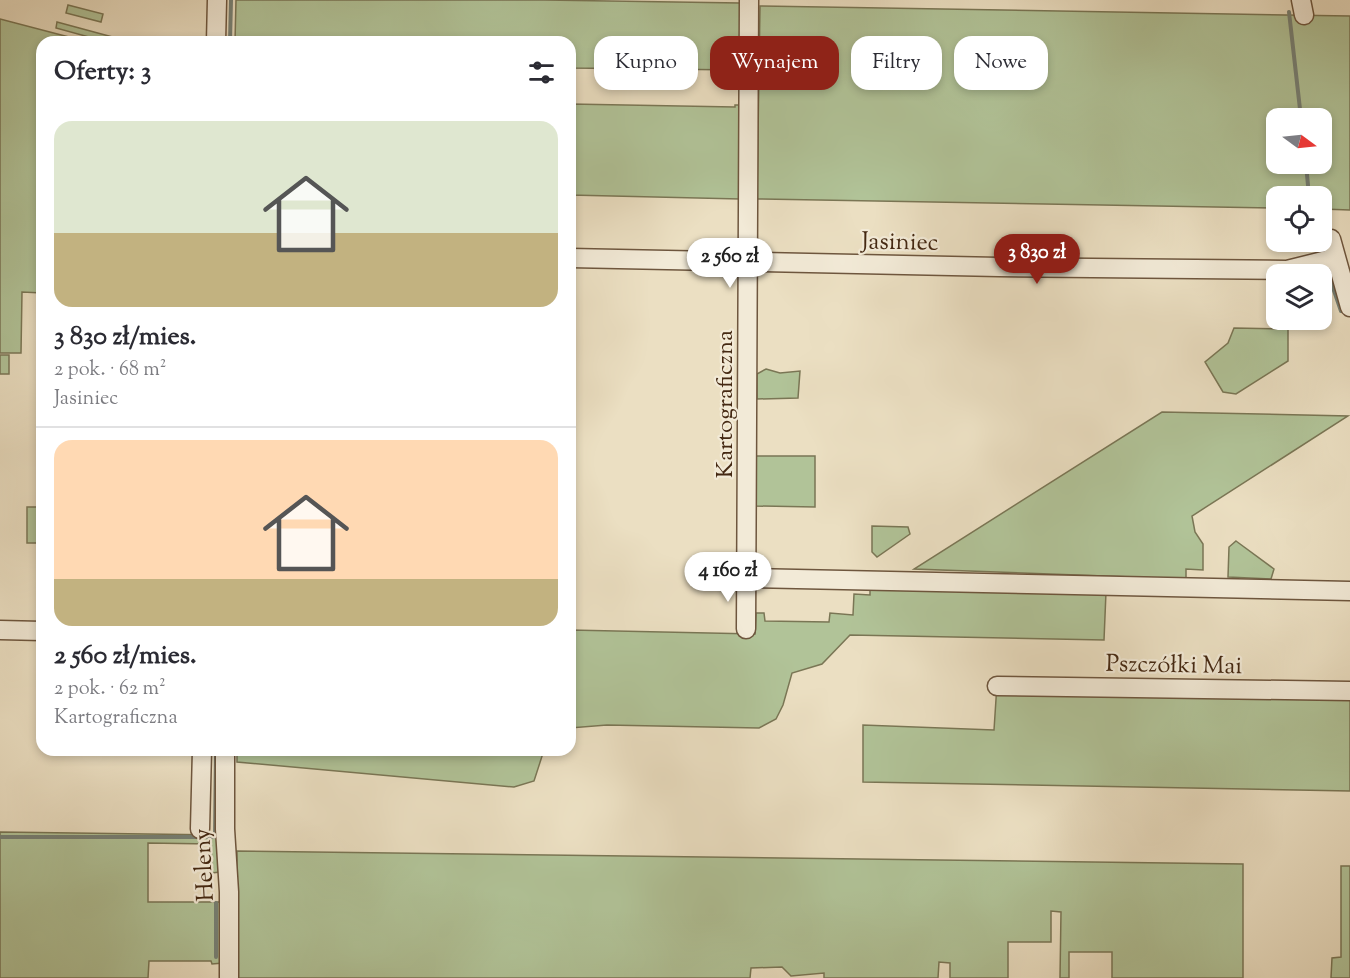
<!DOCTYPE html>
<html lang="pl">
<head>
<meta charset="utf-8">
<style>
	:root { --surface:#fff; --page:#f7f7f7; --text:#2b2b33; --muted:#7c7c81; --line:#e1e1e2; --accent:#8f2418 }
	body { margin:0; font-family:"Sorts Mill Goudy",serif; background:var(--page); color:var(--text); height:100vh; display:flex; flex-direction:column; font-size:22px; white-space:nowrap }
	* { box-sizing:border-box; margin:0 }
	p { font-size:20px; color:var(--muted) }
	.icon { flex:none; width:33px; height:33px; fill:none; stroke:currentColor; stroke-width:2; stroke-linecap:round; stroke-linejoin:round }
	.map { position:relative; flex:1; overflow:hidden }
	.details { position:absolute; left:36px; top:36px; width:540px; height:720px; display:flex; flex-direction:column; background:var(--surface); border-radius:18px; box-shadow:0 3px 9px #0003 }
	.details>* { flex:none }
	.hud { position:absolute; left:594px; top:36px; width:570px; height:54px; display:flex; gap:12px }
	.needle { width:39px; rotate:105deg }
	.fabs { position:absolute; left:1266px; top:108px; display:grid; gap:12px }
	.fabs a { display:grid; place-items:center; width:66px; height:66px; border-radius:12px; background:var(--surface); box-shadow:0 3px 9px #0003; font-size:30px }
	.price { position:absolute; translate:-50% -51px; padding:0 14px; border-radius:21px; background:#fff; color:#222; font-size:20px; line-height:39px; filter:drop-shadow(0 2px 3px #0008) }
	.price::after { content:''; position:absolute; left:50%; top:36px; width:18px; height:14px; margin-left:-9px; background:inherit; clip-path:polygon(0 0,100% 0,50% 100%) }
	.price.current { background:var(--accent); color:#fff }
	ul { padding:0; list-style:none }
	li { display:grid; align-content:center; gap:12px; height:318px; padding:0 18px }
	li+li { border-top:2px solid var(--line) }
	li span { display:grid; place-items:center; height:186px; border-radius:18px; color:#555 }
	li>.icon { margin-inline-start:auto }
	span .icon { width:108px; height:108px; fill:#fffc; stroke-width:1 }
	li b { font-size:26px }
	h2 { display:flex; justify-content:space-between; align-items:center; height:72px; padding:0 18px; font-size:26px }
	.chip { padding:0 21px; border-radius:18px; background:var(--surface); box-shadow:0 3px 9px #0003; font-size:21px; line-height:54px }
	.chip.current { background:var(--accent); color:#fff }
	.map>svg:first-child { display:block }
</style>
</head>
<body>
<div class="map">
<svg width="1350" height="978" viewBox="0 0 1350 978">
	<rect width="100%" height="100%" fill="#ebdfc2"/>
	<filter id="stains"><feTurbulence type="fractalNoise" baseFrequency=".00333" numOctaves="4"/><feColorMatrix values="0 0 0 0 .2 0 0 0 0 .09 0 0 0 0 .02 0 0 0 .5 -.17"/></filter>
	<radialGradient id="worn" r=".72"><stop offset=".6" stop-color="#630" stop-opacity="0"/><stop offset="1" stop-color="#630" stop-opacity=".3"/></radialGradient>
	<path fill="#b1c398" stroke="#7a7655" stroke-width="1.5" fill-rule="evenodd" d="M 236,0 L 544,0 L 740,3 L 740,70 L 570,68 L 570,42 L 235,42 Z
		M 68,5 L 103,14 L 101,22 L 66,13 Z
		M 760,6 L 1350,16 L 1350,210 L 1322,209 L 1322,196 L 1276,196 L 1276,208 L 757,199 ZM 1276,118 L 1322,118 L 1322,164 L 1276,164 Z
		M 0,19 L 88,42 L 42,42 L 42,293 L 22,292 L 21,353 L 0,353 Z
		M 57,22 L 131,42 L 107,42 L 56,28 Z
		M 570,104 L 735,107 L 735,105 L 740,105 L 740,199 L 570,195 Z
		M 1234,328 L 1288,329 L 1288,361 L 1236,394 L 1223,392 L 1205,362 L 1228,343 Z
		M 0,355 L 9,355 L 9,374 L 0,374 Z
		M 766,369 L 780,373 L 800,371 L 798,398 L 757,399 L 757,374 Z
		M 1162,412 L 1348,416 L 1192,516 L 1195,532 L 1203,544 L 1203,570 L 1186,569 L 1186,579 L 914,569 Z
		M 755,456 L 815,456 L 815,507 L 755,506 Z
		M 27,507 L 42,507 L 42,543 L 27,543 Z
		M 872,526 L 908,527 L 910,534 L 877,557 L 872,552 Z
		M 1236,541 L 1274,569 L 1271,579 L 1228,577 L 1229,547 Z
		M 870,586 L 1106,592 L 1104,640 L 850,635 L 822,664 L 792,673 L 783,705 L 776,719 L 759,728 L 607,725 L 570,728 L 570,630 L 755,634 L 756,613 L 764,613 L 765,621 L 829,622 L 830,613 L 853,615 L 854,594 L 870,595 Z
		M 997,684 L 1350,687 L 1350,791 L 863,782 L 863,725 L 994,730 Z
		M 237,750 L 544,750 L 534,781 L 514,787 L 237,762 Z
		M 0,832 L 220,835 L 220,872 L 212,873 L 211,844 L 148,843 L 148,902 L 224,902 L 223,963 L 212,964 L 211,961 L 149,961 L 148,978 L 0,978 Z
		M 237,851 L 1243,864 L 1243,978 L 1112,978 L 1112,952 L 1069,952 L 1069,978 L 1060,978 L 1061,912 L 1051,911 L 1051,942 L 1008,942 L 1008,978 L 950,978 L 950,963 L 939,962 L 938,978 L 824,978 L 824,973 L 791,976 L 782,967 L 751,968 L 750,978 L 236,978 Z
		M 1341,866 L 1350,866 L 1350,978 L 1331,978 L 1332,958 L 1341,957 Z"/>
	<g fill="none" stroke-linecap="round" stroke-linejoin="round">
		<path stroke="#778176" stroke-width="4" d="M 1289,12 L 1301,118
			M 230,42 L 231,0
			M 1306,164 L 1309,196
			M 1319,242 L 1322,252
			M 1327,270 L 1341,311
			M 0,837 L 215,837 L 216,750
			M 216,957 L 216,903"/>
		<g stroke="#6e563e" stroke-width="21">
			<path id="minor" d="M 1301,0 L 1304,15
				M 216,42 L 217,0
				M 1331,239 L 1350,307
				M 570,258 L 999,267 L 1287,270 L 1335,258
				M 756,578 L 1350,591
				M 746,629 L 749,0
				M 0,630 L 42,631
				M 997,686 L 1350,691
				M 225,750 L 225,829 L 229,892 L 229,978
				M 200,829 L 202,750"/>
		</g>
		<use href="#minor" stroke="#f2ead7" stroke-width="18"/>
	</g>
	<g text-anchor="middle" stroke-width="4.5" stroke-linejoin="round" paint-order="stroke">
		<g font-size="24" fill="#442812" stroke="#f2ead7">
			<text transform="translate(900 241) rotate(1)" y="8">Jasiniec</text>
			<text transform="translate(724 404) rotate(-90)" y="8">Kartograficzna</text>
			<text transform="translate(1174 664) rotate(1)" y="8">Pszczółki Mai</text>
			<text transform="translate(203 865) rotate(-93)" y="8">Heleny</text>
		</g>
	</g>
	<rect width="100%" height="100%" filter="url(#stains)"/>
	<rect width="100%" height="100%" fill="url(#worn)"/>
</svg>
<div class="fabs">
<a><svg class="needle" viewBox="-14 -14 28 28"><path d="M0-13l5 13h-10z" fill="#e53935"/><path d="M0 13l5-13h-10z" fill="#7c7c81"/></svg></a>
<a><svg class="icon" aria-label="locate" viewBox="0 0 24 24"><circle cx="12" cy="12" r="6"/><path d="M12 2v4M12 18v4M2 12h4M18 12h4"/></svg></a>
<a><svg class="icon" aria-label="layers" viewBox="0 0 24 24"><path d="M12 4l9 5-9 5-9-5zM3 14l9 5 9-5"/></svg></a>
</div>
<b class="price current" style="left:1037px;top:285px">3 830 zł</b>
<b class="price" style="left:730px;top:289px">2 560 zł</b>
<b class="price" style="left:728px;top:603px">4 160 zł</b>
<div class="hud">
<a class="chip">Kupno</a>
<a class="chip current">Wynajem</a>
<a class="chip">Filtry</a>
<a class="chip">Nowe</a>
</div>
<section class="details">
<h2>Oferty: 3<svg class="icon" aria-label="filters" viewBox="0 0 24 24"><path d="M4 7h16M4 17h16"/><circle cx="9" cy="7" r="2"/><circle cx="15" cy="17" r="2"/></svg></h2>
<ul>
<li><span style="background:linear-gradient(#dfe7d0 60%,#c2b280 0)"><svg class="icon" aria-label="home" viewBox="0 0 24 24"><path d="M3 11l9-7 9 7M6 9v11h12V9"/></svg></span><div><b>3 830 zł/mies.</b><p>2 pok. · 68 m²</p><p>Jasiniec</p></div></li>
<li><span style="background:linear-gradient(#ffd9b3 75%,#c2b280 0)"><svg class="icon" aria-label="home" viewBox="0 0 24 24"><path d="M3 11l9-7 9 7M6 9v11h12V9"/></svg></span><div><b>2 560 zł/mies.</b><p>2 pok. · 62 m²</p><p>Kartograficzna</p></div></li>
</ul>
</section>
</div>
</body>
</html>
